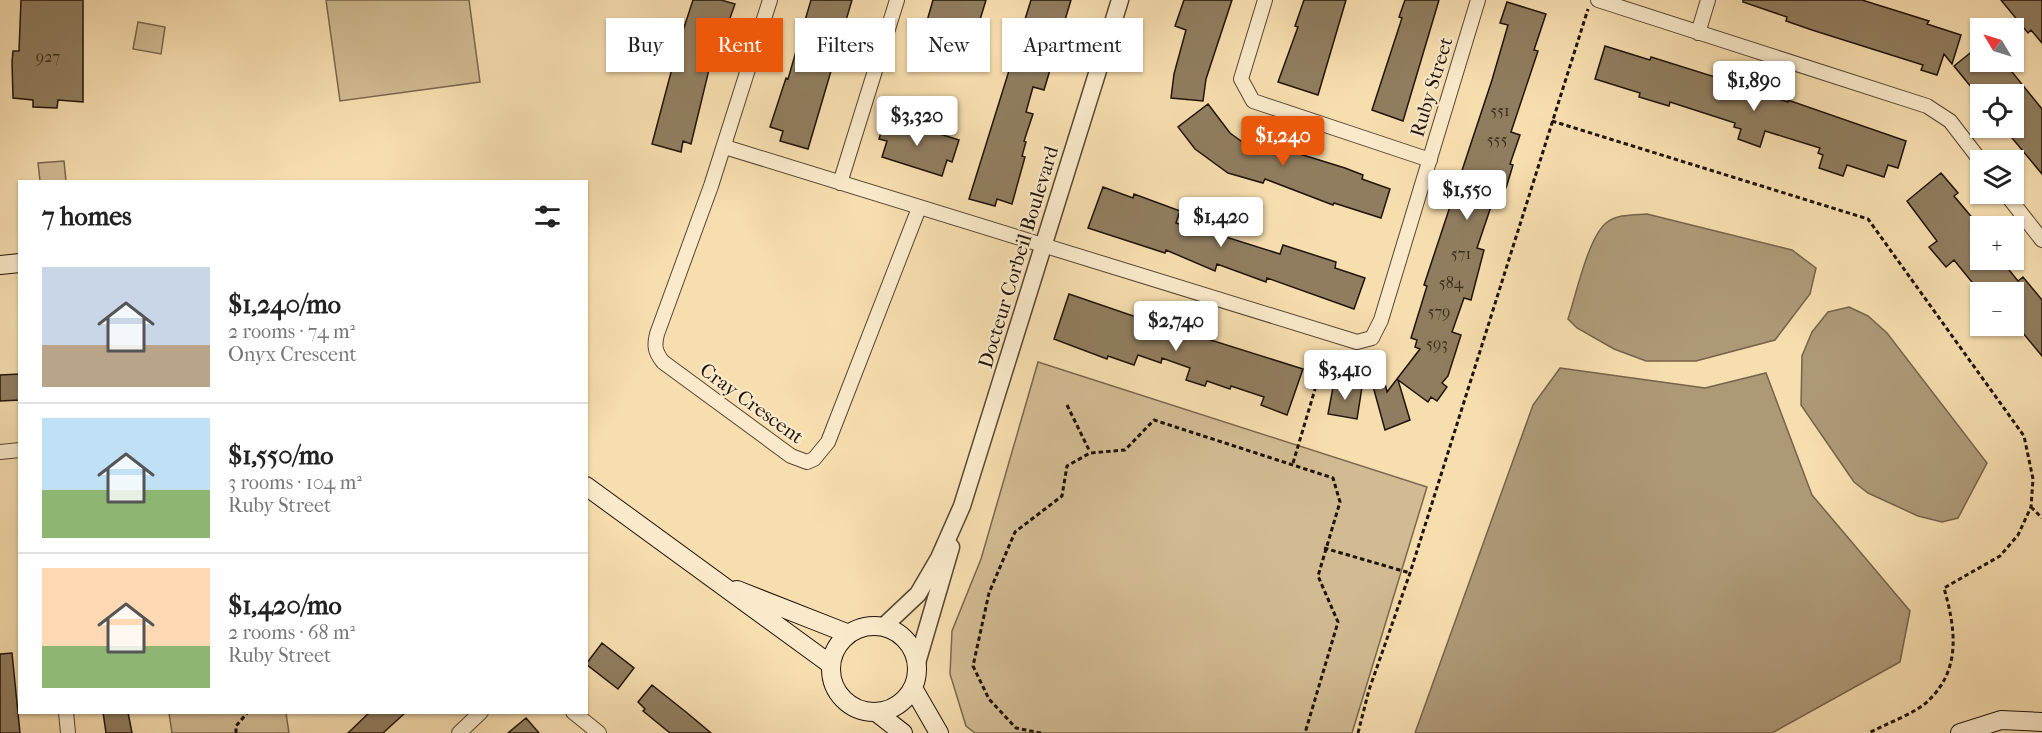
<!DOCTYPE html>
<html lang="en">
<head>
<meta charset="utf-8">
<style>
	:root { --surface:#fff; --page:#f6f6f6; --text:#222; --muted:#767676; --line:#e0e0e0; --accent:#ea580c }
	body { margin:0; font-family:"IM FELL French Canon",serif; background:var(--page); color:var(--text); height:100vh; display:flex; flex-direction:column; font-size:22px; white-space:nowrap }
	* { box-sizing:border-box; margin:0 }
	p { font-size:20px; color:var(--muted) }
	.icon { flex:none; width:33px; height:33px; fill:none; stroke:currentColor; stroke-width:2; stroke-linecap:round; stroke-linejoin:round }
	.map { position:relative; flex:1; overflow:hidden }
	.sheet { position:absolute; left:18px; top:180px; width:570px; height:534px; display:flex; flex-direction:column; background:var(--surface); border-radius:0px; box-shadow:0 2px 4px #0004 }
	.sheet>* { flex:none }
	.hud { position:absolute; left:606px; top:18px; width:570px; height:54px; display:flex; gap:12px }
	.needle { width:39px; rotate:308deg }
	.fabs { position:absolute; left:1970px; top:18px; display:grid; gap:12px }
	.fabs a { display:grid; place-items:center; width:54px; height:54px; border-radius:0px; background:var(--surface); box-shadow:0 2px 4px #0004; font-size:30px }
	.price { position:absolute; translate:-50% -51px; padding:0 14px; border-radius:6px; background:#fff; color:#222; font-size:20px; line-height:39px; filter:drop-shadow(0 2px 3px #0008) }
	.price::after { content:''; position:absolute; left:50%; top:36px; width:18px; height:14px; margin-left:-9px; background:inherit; clip-path:polygon(0 0,100% 0,50% 100%) }
	.price.on { background:var(--accent); color:#fff }
	ul { padding:0; list-style:none }
	li { display:flex; align-items:center; gap:18px; height:150px; padding:0 24px }
	li+li { border-top:2px solid var(--line) }
	li span { display:grid; place-items:center; flex:none; width:168px; height:120px; border-radius:0px; color:#555 }
	li>.icon { margin-inline-start:auto }
	span .icon { width:72px; height:72px; fill:#fffc; stroke-width:1 }
	li b { font-size:26px }
	h2 { display:flex; justify-content:space-between; align-items:center; height:72px; padding:0 24px; font-size:26px }
	.tag { padding:0 21px; border-radius:0px; background:var(--surface); box-shadow:0 2px 4px #0004; font-size:21px; line-height:54px }
	.tag.on { background:var(--accent); color:#fff }
	.map>svg:first-child { display:block }
	.green { fill:#d2bb93; stroke:#79674e; stroke-width:1.5 }
	.water { fill:#ae9977; stroke:#75634b; stroke-width:1.5 }
	.building { fill:#907d5f; stroke:#201309; stroke-width:1.5 }
	.lines { fill:none; stroke-linecap:round; stroke-linejoin:round }
	.minor-casing { stroke:#564632; stroke-width:16 }
	.tertiary-casing { stroke:#564632; stroke-width:19 }
	.secondary-casing { stroke:#201309; stroke-width:20 }
	.path { stroke:#201309; stroke-width:3; stroke-dasharray:4.5 3; stroke-linecap:butt }
	.minor { stroke:#faeacb; stroke-width:14 }
	.tertiary { stroke:#faeacb; stroke-width:16 }
	.secondary { stroke:#faeacb; stroke-width:18 }
	.labels { text-anchor:middle; stroke-width:4.5; stroke-linejoin:round; paint-order:stroke }
	.number-label { font-size:16px; fill:#3c2e1e }
	.street-label { font-size:20px; fill:#201309; stroke:#faeacb }
</style>
</head>
<body>
<div class="map">
<svg width="2042" height="733" viewBox="0 0 2042 733">
	<rect width="100%" height="100%" fill="#f7deaf"/>
	<filter id="stains"><feTurbulence type="fractalNoise" baseFrequency=".00333" numOctaves="4"/><feColorMatrix values="0 0 0 0 .2 0 0 0 0 .09 0 0 0 0 .02 0 0 0 .5 -.17"/></filter>
	<radialGradient id="worn" r=".72"><stop offset=".6" stop-color="#630" stop-opacity="0"/><stop offset="1" stop-color="#630" stop-opacity=".3"/></radialGradient>
	<!-- green -->
	<path class="green" d="M326 0H469L480 82 340 101Z
		M138 22 165 27 161 54 133 49Z
		M64 161 66 181H40L38 163Z
		M1038 362 1427 487 1352 733H975L966 726 950 674 952 631 981 559Z
		M169 713H286L289 733H172Z"/>
	<!-- water -->
	<path class="water" d="M1647 214 1792 250 1816 268 1810 294 1775 340 1696 361H1646L1614 349 1577 328 1568 319C1576 295 1588 238 1606 223 1617 214 1633 215 1647 214Z
		M1849 307 1868 316 1887 333 1987 463 1958 518 1942 522 1918 516 1868 493 1854 482 1801 405 1802 356 1812 332 1828 312Z
		M1560 368 1705 388 1766 373 1812 495 1910 611 1900 662 1772 733H1415L1533 405Z"/>
	<!-- building -->
	<path class="building" d="M21 0H83V102L58 100 57 108 33 107V100L13 98 12 62 13 51H19Z
		M693 0H721L735 4 717 55 713 53 691 144 683 141 681 152 652 144 678 46Z
		M811 0H852L808 149 780 141 783 131 770 127 786 78 788 79Z
		M933 0H986L975 36 927 21Z
		M1031 0H1071L1044 90 1033 87 1026 112 1033 114 1024 141 1026 142 1022 156 1025 157 1012 204 997 199 995 206 969 199Z
		M1184 0H1232L1206 79 1203 101 1171 98 1174 74 1186 30 1175 26Z
		M1304 0H1346L1318 95 1278 82 1298 27 1295 26Z
		M1405 0H1439L1403 121 1372 110 1402 18 1399 17Z
		M1743 0H1862L1929 21 1927 24 1961 35 1952 64 1944 54 1937 75 1921 70 1923 65 1812 30 1786 21 1787 17 1743 2Z
		M2001 0H2042V43L2031 30 2028 33Z
		M1507 2 1546 14 1534 50 1538 51 1511 132 1520 135 1510 164 1513 165 1506 188 1498 186 1477 248 1484 250 1471 300 1464 298 1452 332 1461 335 1448 376 1442 383 1447 387 1437 401 1431 397 1428 402 1398 380 1410 420 1385 430 1371 379 1383 375 1387 392 1420 349 1415 347 1417 340 1411 338 1427 286 1424 285 1492 80 1508 25 1500 23Z
		M1980 45V62H2004L2042 109V174L2007 132 2013 128V94H1980V98L1954 66Z
		M1605 46 1650 60 1651 57 1731 82V84L1788 102V100L1906 141 1898 168 1888 165 1884 177 1847 165 1843 176 1819 168 1823 155 1818 153 1820 148 1765 131 1760 147 1738 139 1741 129 1734 127 1735 123 1670 102 1669 106 1639 97 1640 93 1595 79Z
		M1208 104 1230 133 1252 149 1254 142 1303 155 1345 168 1363 175 1362 179 1390 189 1381 218 1334 203 1333 205 1265 179 1263 183 1228 173 1195 149 1178 127Z
		M886 117 959 140 952 162 947 160 942 176 882 157 887 141 879 139Z
		M1941 173 1958 193 1954 196 1980 227V260H2001L2018 281 2023 277 2042 300V356L2013 321V292H1980L1954 260 1946 267 1929 247 1937 241 1907 201Z
		M1103 187 1133 198 1134 194 1180 211 1176 223 1207 233V231L1280 254 1283 245 1336 262 1335 268 1365 278 1354 309 1267 278 1266 282 1217 264 1215 271 1166 250 1165 253 1088 228Z
		M1069 294 1177 331 1201 337 1303 369 1287 415 1261 405 1264 397 1231 386 1230 389 1207 381 1205 386 1186 380 1190 368 1162 358 1161 363 1138 355 1134 365 1108 356 1107 359 1054 339Z
		M20 374V400L0 401V375Z
		M1334 382 1362 387 1357 419 1328 414Z
		M602 643 634 668 618 689 586 664Z
		M12 653 20 733H0V654Z
		M652 685 686 712 711 733H670L643 711 645 709 638 702Z
		M103 712H128L132 733H106Z
		M370 712H406L383 733H348Z
		M526 718 539 733H508Z"/>
	<g class="lines">
		<defs>
			<path id="minor" d="M770 0 711 186 657 334C654 346 655 352 663 362L791 456 807 462 814 459 828 442 919 208
				M1265 0 1241 79 1253 101 1430 160
				M1598 0 1927 106 1950 121 1980 160
				M1698 33 1708 0
				M725 147 1357 342 1372 338 1381 320 1478 0
				M840 183 897 0
				M2006 194 2042 240
				M0 452 20 450
				M66 712 68 733
				M573 712 599 733
				M459 733 481 712"/>
			<path id="tertiary" d="M883 627 918 594 939 558 962 506 1120 0
				M917 663 951 547"/>
			<path id="secondary" d="M0 265 20 263
				M586 486 830 664
				M737 590 849 634
				M831 669a43 43 0 1 1 86 0a43 43 0 1 1-86 0Z
				M913 688 939 733
				M876 712 903 733
				M1960 733 2001 720 2042 722"/>
		</defs>
		<!-- minor casing -->
		<use href="#minor" class="minor-casing"/>
		<!-- tertiary casing -->
		<use href="#tertiary" class="tertiary-casing"/>
		<!-- secondary casing -->
		<use href="#secondary" class="secondary-casing"/>
		<!-- path -->
		<path class="path" d="M1552 121 1868 219 2024 436 2033 479 2031 507 2018 535 2000 556 1944 588C1955 627 1962 668 1929 700 1917 713 1885 724 1869 733
			M1067 405 1090 452
			M1293 463 1327 349
			M2031 507 2042 518
			M1324 548 1410 573
			M236 733V726L248 712
			M1041 733 1016 728 989 699 973 666 989 593 1015 532 1062 496 1067 466 1090 453 1125 450 1154 420 1333 478 1340 502 1318 576 1338 622 1305 733
			M1358 733 1369 690 1410 573 1588 9"/>
		<!-- minor -->
		<use href="#minor" class="minor"/>
		<!-- tertiary -->
		<use href="#tertiary" class="tertiary"/>
		<!-- secondary -->
		<use href="#secondary" class="secondary"/>
	</g>
	<g class="labels">
		<!-- number labels -->
		<g class="number-label">
			<text x="48" y="62">927</text>
			<text x="1500" y="116">551</text>
			<text x="1497" y="145">555</text>
			<text x="1461" y="259">571</text>
			<text x="1451" y="288">584</text>
			<text x="1439" y="317">579</text>
			<text x="1437" y="349">593</text>
		</g>
		<!-- street labels -->
		<g class="street-label">
			<text transform="translate(1431 87) rotate(-73)" y="7">Ruby Street</text>
			<text transform="translate(1018 257) rotate(-73)" y="7">Docteur Corbeil Boulevard</text>
			<text transform="translate(752 403) rotate(36)" y="7">Cray Crescent</text>
		</g>
	</g>
	<rect width="100%" height="100%" filter="url(#stains)"/>
	<rect width="100%" height="100%" fill="url(#worn)"/>
</svg>
<div class="fabs">
<a><svg class="needle" viewBox="-14 -14 28 28"><path d="M0-13l5 13h-10z" fill="#e53935"/><path d="M0 13l5-13h-10z" fill="#767676"/></svg></a>
<a><svg class="icon" aria-label="locate" viewBox="0 0 24 24"><circle cx="12" cy="12" r="6"/><path d="M12 2v4M12 18v4M2 12h4M18 12h4"/></svg></a>
<a><svg class="icon" aria-label="layers" viewBox="0 0 24 24"><path d="M12 4l9 5-9 5-9-5zM3 14l9 5 9-5"/></svg></a>
<a>+</a>
<a>−</a>
</div>
<b class="price" style="left:1754px;top:112px">$1,890</b>
<b class="price" style="left:917px;top:147px">$3,320</b>
<b class="price on" style="left:1283px;top:167px">$1,240</b>
<b class="price" style="left:1467px;top:221px">$1,550</b>
<b class="price" style="left:1221px;top:248px">$1,420</b>
<b class="price" style="left:1176px;top:352px">$2,740</b>
<b class="price" style="left:1345px;top:401px">$3,410</b>
<div class="hud">
<a class="tag">Buy</a>
<a class="tag on">Rent</a>
<a class="tag">Filters</a>
<a class="tag">New</a>
<a class="tag">Apartment</a>
</div>
<section class="sheet">
<h2>7 homes<svg class="icon" aria-label="filters" viewBox="0 0 24 24"><path d="M4 7h16M4 17h16"/><circle cx="9" cy="7" r="2"/><circle cx="15" cy="17" r="2"/></svg></h2>
<ul>
<li><span style="background:linear-gradient(#c9d6e8 65%,#b9a48a 0)"><svg class="icon" aria-label="home" viewBox="0 0 24 24"><path d="M3 11l9-7 9 7M6 9v11h12V9"/></svg></span><div><b>$1,240/mo</b><p>2 rooms · 74 m²</p><p>Onyx Crescent</p></div></li>
<li><span style="background:linear-gradient(#bfe0f5 60%,#8fb573 0)"><svg class="icon" aria-label="home" viewBox="0 0 24 24"><path d="M3 11l9-7 9 7M6 9v11h12V9"/></svg></span><div><b>$1,550/mo</b><p>3 rooms · 104 m²</p><p>Ruby Street</p></div></li>
<li><span style="background:linear-gradient(#ffd9b3 65%,#8fb573 0)"><svg class="icon" aria-label="home" viewBox="0 0 24 24"><path d="M3 11l9-7 9 7M6 9v11h12V9"/></svg></span><div><b>$1,420/mo</b><p>2 rooms · 68 m²</p><p>Ruby Street</p></div></li>
</ul>
</section>
</div>
</body>
</html>
